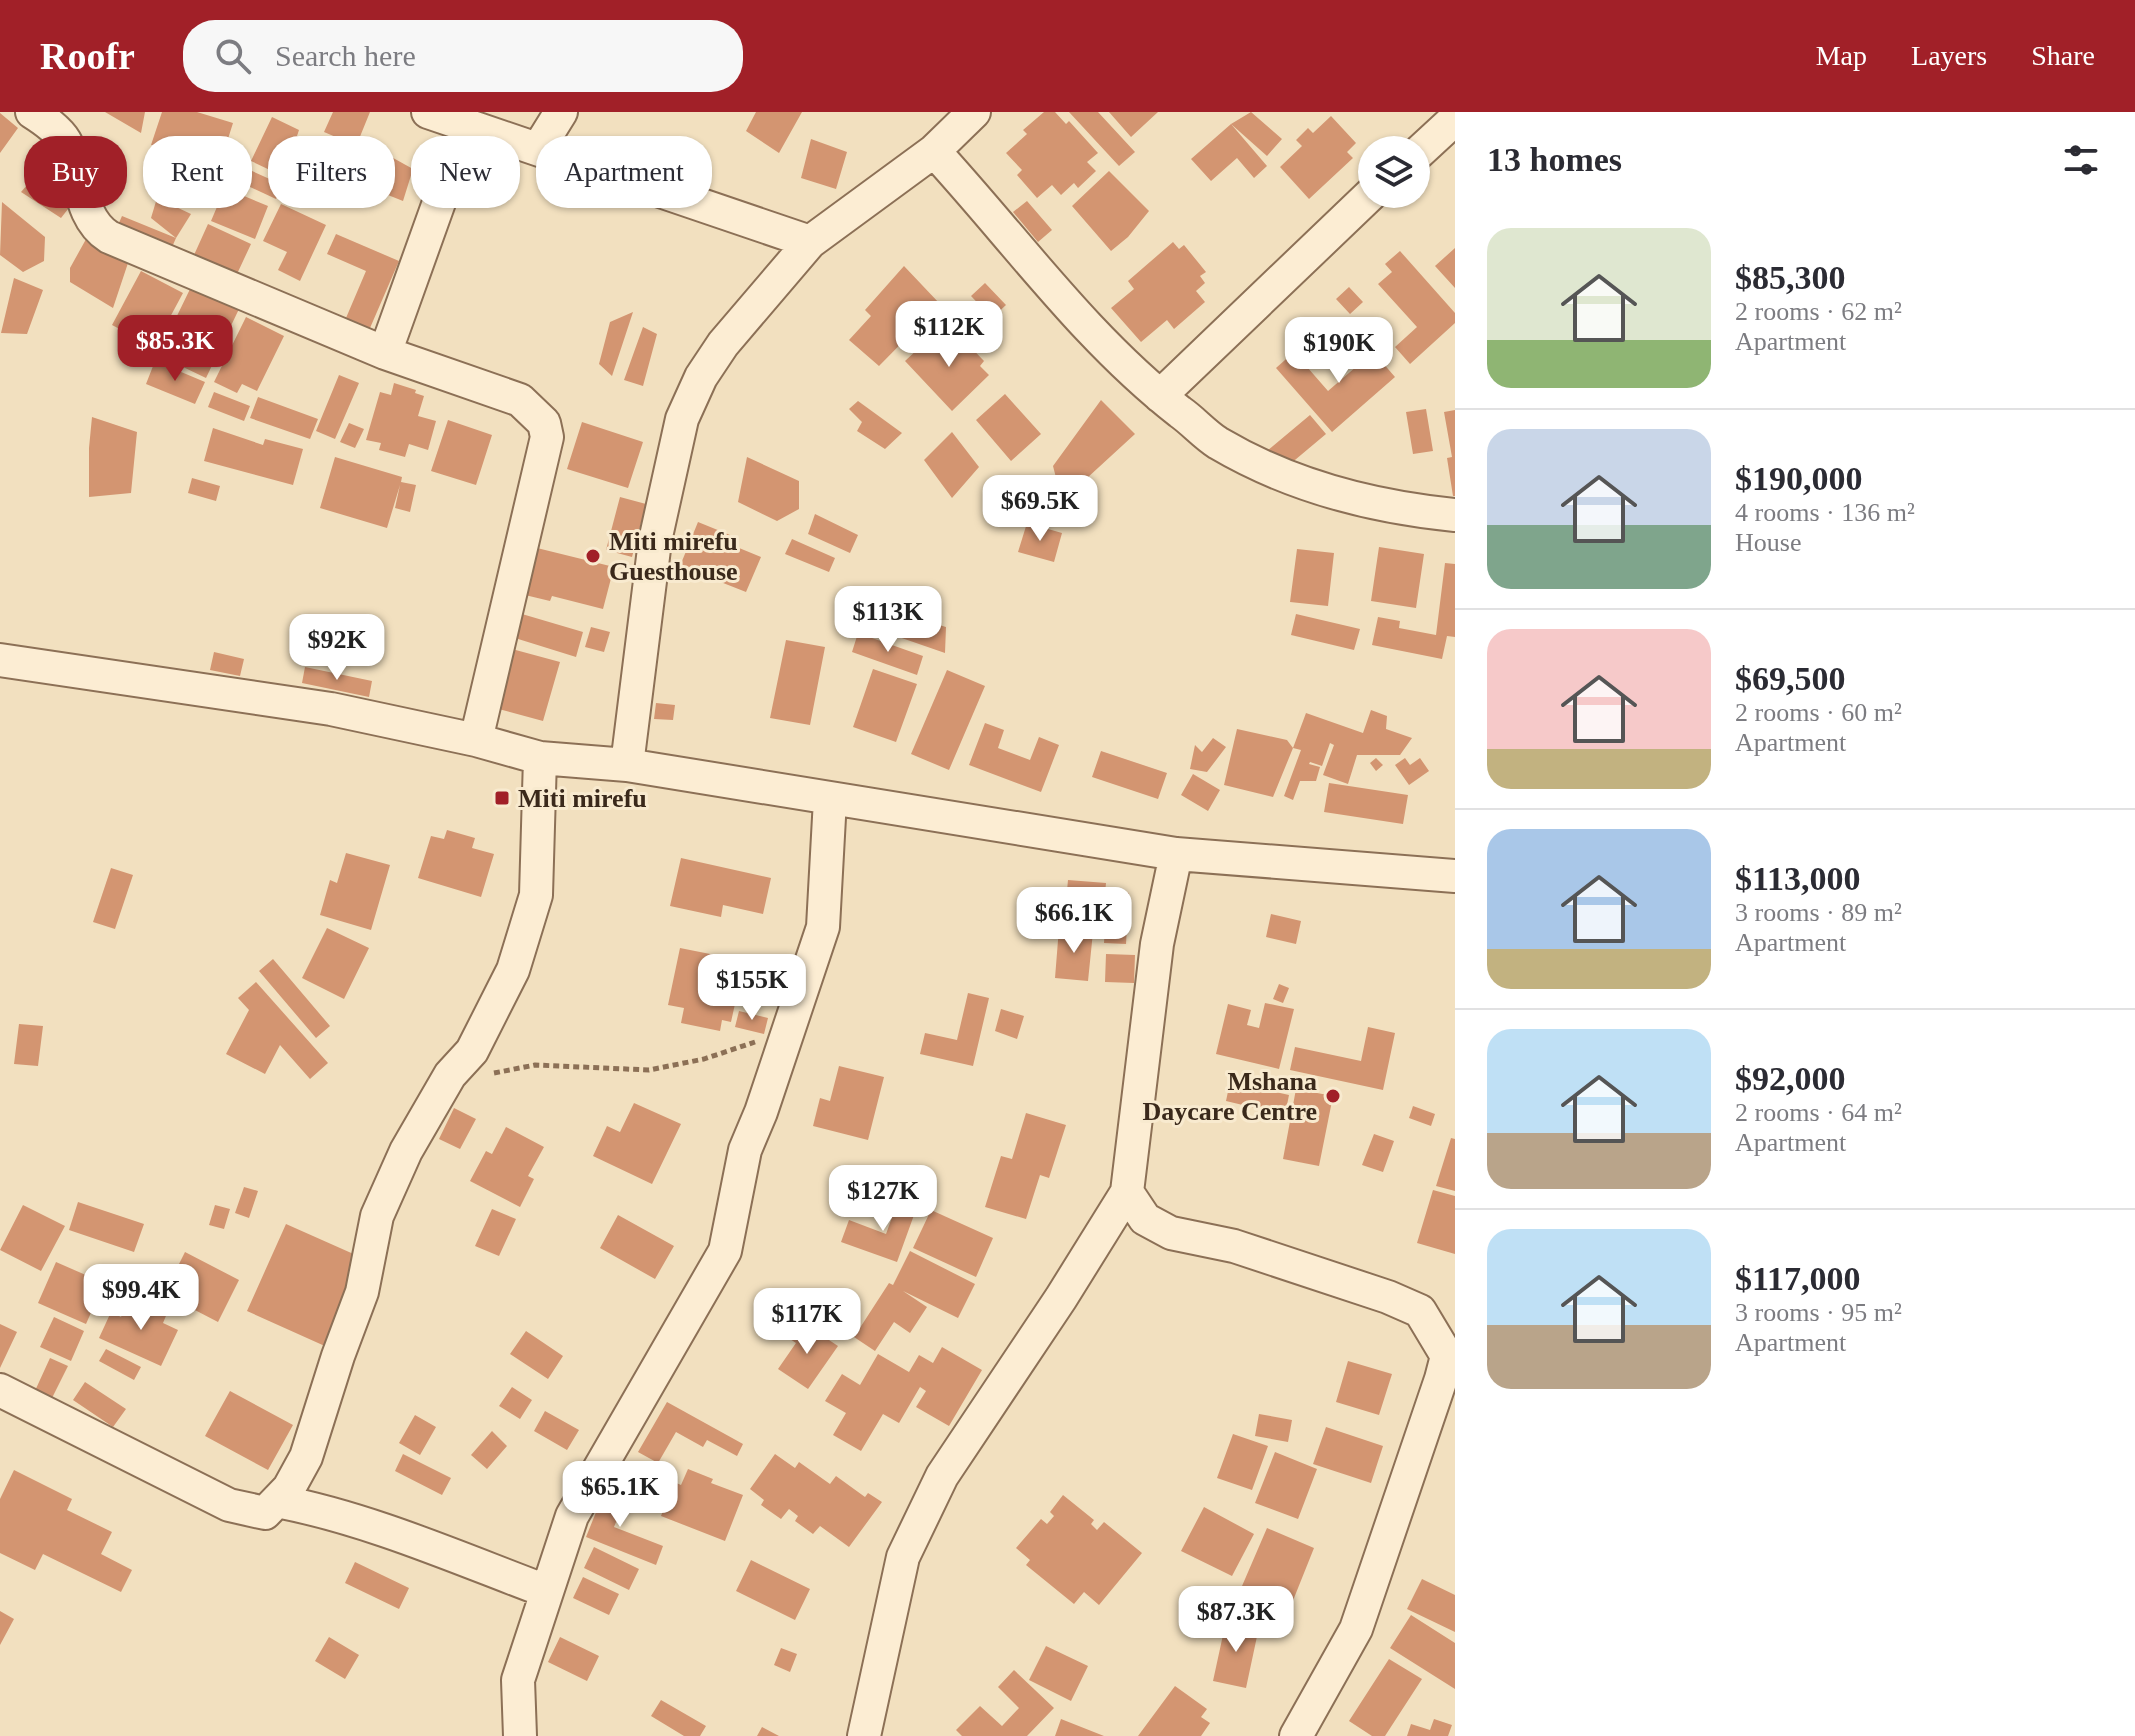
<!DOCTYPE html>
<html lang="en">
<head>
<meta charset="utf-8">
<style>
	:root { --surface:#fff; --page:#f7f7f7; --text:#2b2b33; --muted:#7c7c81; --line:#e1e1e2; --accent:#a12028 }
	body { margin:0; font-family:Georgia,serif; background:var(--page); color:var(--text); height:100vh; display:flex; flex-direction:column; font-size:30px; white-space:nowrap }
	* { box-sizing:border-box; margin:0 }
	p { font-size:26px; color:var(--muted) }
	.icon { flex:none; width:44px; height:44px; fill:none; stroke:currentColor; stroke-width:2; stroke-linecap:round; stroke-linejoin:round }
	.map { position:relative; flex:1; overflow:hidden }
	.drawer { display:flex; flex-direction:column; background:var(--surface); width:680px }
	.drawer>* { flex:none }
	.top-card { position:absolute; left:24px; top:24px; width:760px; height:72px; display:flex; gap:16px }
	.controls { position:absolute; left:1358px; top:24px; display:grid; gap:16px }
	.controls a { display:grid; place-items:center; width:72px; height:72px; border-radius:50%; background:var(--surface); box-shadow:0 2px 6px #0004; font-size:40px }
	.price { position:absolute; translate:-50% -68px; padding:0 18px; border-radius:16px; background:#fff; color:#222; font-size:26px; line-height:52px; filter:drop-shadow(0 2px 4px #0008) }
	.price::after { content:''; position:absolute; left:50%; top:48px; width:24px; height:18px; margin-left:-12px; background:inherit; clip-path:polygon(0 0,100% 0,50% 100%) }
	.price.current { background:var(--accent); color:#fff }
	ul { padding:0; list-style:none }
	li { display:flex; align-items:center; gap:24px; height:200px; padding:0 32px }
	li+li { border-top:2px solid var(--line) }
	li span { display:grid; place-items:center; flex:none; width:224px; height:160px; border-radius:24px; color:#555 }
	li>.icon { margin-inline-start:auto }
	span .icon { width:96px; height:96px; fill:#fffc; stroke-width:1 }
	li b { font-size:34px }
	h2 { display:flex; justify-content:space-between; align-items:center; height:96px; padding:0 32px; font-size:34px }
	.tag { padding:0 28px; border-radius:32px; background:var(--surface); box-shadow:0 2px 6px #0004; font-size:28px; line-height:72px }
	.tag.current { background:var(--accent); color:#fff }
	header { display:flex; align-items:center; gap:48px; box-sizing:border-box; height:112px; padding:0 40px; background:var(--accent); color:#fff }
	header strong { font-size:38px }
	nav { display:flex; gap:44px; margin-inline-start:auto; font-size:28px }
	.search { width:560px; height:72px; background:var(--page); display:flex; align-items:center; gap:20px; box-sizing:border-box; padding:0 28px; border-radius:32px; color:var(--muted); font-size:30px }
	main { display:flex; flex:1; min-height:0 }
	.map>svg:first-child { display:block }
	.building { fill:#d39571 }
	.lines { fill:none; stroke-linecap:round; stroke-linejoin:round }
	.minor-casing { stroke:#8c7056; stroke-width:36 }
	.path { stroke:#8c7056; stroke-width:5; stroke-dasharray:6 4; stroke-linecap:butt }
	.minor { stroke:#fcedd3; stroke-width:32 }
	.poi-dot { fill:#a12028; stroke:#f8eacf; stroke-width:3 }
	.labels { text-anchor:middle; stroke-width:6; stroke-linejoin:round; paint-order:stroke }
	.poi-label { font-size:26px; font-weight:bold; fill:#3a291b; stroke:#f8eacf; text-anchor:start }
</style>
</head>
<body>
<header>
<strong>Roofr</strong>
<div class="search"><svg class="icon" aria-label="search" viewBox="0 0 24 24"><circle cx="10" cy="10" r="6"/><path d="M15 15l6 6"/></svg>Search here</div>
<nav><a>Map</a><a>Layers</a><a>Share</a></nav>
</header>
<main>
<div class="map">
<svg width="1455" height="1624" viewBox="0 0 1455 1624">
	<rect width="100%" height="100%" fill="#f2e0bf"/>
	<!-- building -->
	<path class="building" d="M105 0H145L141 21Z
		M162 0H197L233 11 227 30 234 32 226 58 151 33Z
		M333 0H370L359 27 413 57 403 89 348 67 357 34 324 20Z
		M756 0H802L779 41 746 19Z
		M1044 0H1055L1066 12 1069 9 1098 41 1087 50 1096 59 1078 76 1074 71 1061 83 1052 73 1037 86 1017 63 1022 58 1006 41 1027 22 1023 18Z
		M1069 0H1098L1135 40 1119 54Z
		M1109 0H1158L1131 25Z
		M1251 0 1282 27 1267 44 1231 12Z
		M0 1 18 16 0 41Z
		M1331 4 1356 31 1347 40 1353 46 1309 87 1280 55 1302 34 1296 28 1308 16 1313 21Z
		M272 5 299 18 297 24 345 47 327 85 251 49Z
		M1231 12 1267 54 1254 66 1237 46 1211 69 1191 47Z
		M811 27 847 40 836 77 801 66Z
		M90 31 100 37 88 51 104 65 95 76 85 39Z
		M56 40 72 92 61 106 21 80Z
		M241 54 283 73 276 87 235 68Z
		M1109 59 1149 99 1128 125 1111 139 1072 94Z
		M225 76 268 94 255 127 211 109Z
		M157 86 191 102 176 126 151 106Z
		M1027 89 1052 118 1038 130 1013 100Z
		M2 90 45 125 44 149 23 160 0 143Z
		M281 92 326 113 300 169 278 158 287 140 263 129Z
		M122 104 176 126 169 142 115 120Z
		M208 112 251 132 237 162 194 143Z
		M90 120 129 148 113 196 70 170V156Z
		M336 122 399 149 370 216 346 206 366 159 327 142Z
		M1173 130 1179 137 1184 133 1206 160 1200 164 1205 171 1196 179 1205 190 1174 217 1167 208 1141 230 1111 196 1134 177 1128 169Z
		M1455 136V176L1435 154Z
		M1400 139 1455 201V211L1410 252 1395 235 1417 215 1378 172 1392 160 1385 152Z
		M904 154 940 192 879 254 849 228 871 204 865 198Z
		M141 159 183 181 154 235 112 213Z
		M14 166 43 178 27 222 1 221Z
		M985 171 1006 193 992 206 971 184Z
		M191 175 239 197 206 266 158 243Z
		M1349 175 1363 190 1350 202 1336 187Z
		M633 200 612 264 599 252 610 210Z
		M246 205 284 224 257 279 242 272 237 281 214 270Z
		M643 215 657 222 643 274 624 268Z
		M948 222 956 230 961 225 984 249 980 254 989 263 952 299 905 249 933 223 940 230Z
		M1362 227 1395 265 1332 320 1276 256 1294 240 1328 279 1357 254 1346 241Z
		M155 249 205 270 195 292 146 272Z
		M339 263 359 271 335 327 316 319Z
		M394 271 416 278 415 281 424 284 418 304 436 309 428 338 409 332 405 345 379 338 381 331 366 328 380 280 391 283Z
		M214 280 250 294 244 309 208 295Z
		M1005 282 1041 322 1011 349 976 308Z
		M258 285 318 307 310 327 250 306Z
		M1101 288 1135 322 1062 389 1053 354Z
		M858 289 902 321 885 337 857 319 862 310 849 297Z
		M1426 297 1433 339 1413 342 1406 300Z
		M1455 298V384H1453L1447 346 1452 345 1444 300Z
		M1310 303 1326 322 1283 358 1267 339Z
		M92 305 137 320 131 381 89 385V336Z
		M448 308 492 323 476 373 431 359Z
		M582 310 643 330 628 376 567 357Z
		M349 311 364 317 355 336 340 330Z
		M213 316 263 333 265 327 303 337 293 373 204 349Z
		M952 320 979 355 952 386 924 348Z
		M335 345 402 365 401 370 416 373 410 400 395 396 400 373 387 416 320 396Z
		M747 345 799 369V397L777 409 738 390Z
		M192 366 220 374 216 389 188 381Z
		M620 385 646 392 632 445 606 438Z
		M815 402 858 423 850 441 808 422Z
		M698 410 730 423 727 431 761 445 746 480 680 454Z
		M1027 411 1062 421 1054 450 1018 440Z
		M792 427 835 446 829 460 785 442Z
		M1379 435 1424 442 1416 496 1371 489Z
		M537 436 614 455 603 497 552 484 550 489 525 483Z
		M1297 437 1334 441 1328 494 1290 490Z
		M1445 451 1455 452V525L1447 524 1442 547 1372 533 1378 505 1400 509 1399 516 1436 523Z
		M871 493 946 515 945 541 867 514Z
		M522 502 583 520 576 545 515 526Z
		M1296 502 1360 517 1354 538 1291 523Z
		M591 515 610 520 604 540 585 535Z
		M858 521 923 544 917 563 852 540Z
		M786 528 825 535 810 613 770 606Z
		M512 537 560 550 543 609 495 596Z
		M214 540 244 547 240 564 210 558Z
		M305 555 372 569 369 585 302 571Z
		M873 557 917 572 896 630 853 615Z
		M947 558 985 574 949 658 911 642Z
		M656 591 675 593 673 608 654 607Z
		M1371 598 1387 604 1386 617 1412 626 1400 643H1357L1348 672 1323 663 1334 633 1330 631 1322 654 1310 650 1309 652 1320 655 1316 669H1300L1293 688 1284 684 1301 638 1293 636 1306 601 1363 621Z
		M985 611 1004 618 998 636 1030 648 1039 625 1059 633 1041 680 969 653Z
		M1237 617 1287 628 1293 636 1273 685 1224 673Z
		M1213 626 1226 635 1207 660 1190 657 1195 633 1202 640Z
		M1101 639 1167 661 1158 687 1092 665Z
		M1376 646 1383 653 1376 659 1370 651Z
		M1405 646 1410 653 1420 646 1429 659 1409 673 1395 653Z
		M1193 662 1220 678 1208 699 1181 683Z
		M1329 671 1408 683 1403 712 1324 700Z
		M447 718 475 726 472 736 494 742 481 785 418 766 431 724 444 727Z
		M346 741 390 753 371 818 320 803 330 768 337 771Z
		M681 746 771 766 763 802 723 793 721 805 670 794Z
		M111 756 133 763 115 817 93 810Z
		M1068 768 1106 771 1102 814 1064 811Z
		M1107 779 1129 781 1126 832 1104 831Z
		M1271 802 1301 809 1296 832 1266 825Z
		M327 816 369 836 344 887 302 866Z
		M1059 816 1093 820 1088 869 1055 866Z
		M680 836 765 853 759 882 746 879 743 894 735 892 731 910 722 908 720 919 681 911 684 896 668 893Z
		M1106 842 1135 843 1134 871 1105 870Z
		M273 847 330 914 316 926 259 859Z
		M256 870 328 951 310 967 280 933 265 962 226 942 249 898 238 886Z
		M1279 872 1289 876 1283 891 1273 887Z
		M968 881 989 886 973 954 920 942 925 921 957 928Z
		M1265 891 1294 897 1279 957 1216 942 1228 892 1251 898 1247 913 1259 916Z
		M1001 897 1024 904 1017 927 995 919Z
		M739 899 768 906 764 922 735 915Z
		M19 912 43 914 38 954 14 952Z
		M1368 915 1395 921 1383 978 1290 958 1295 935 1361 949Z
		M839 954 884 965 868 1028 813 1014 820 986 830 989Z
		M1230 970 1289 983 1285 1003 1226 989Z
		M1296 977 1333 984 1319 1054 1283 1047Z
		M634 991 681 1012 652 1072 593 1044 607 1014 620 1020Z
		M1413 994 1435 1002 1431 1014 1409 1006Z
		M454 996 476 1007 460 1037 439 1027Z
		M1026 1001 1066 1013 1049 1066 1040 1063 1026 1107 985 1095 1001 1044 1012 1047Z
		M506 1015 544 1035 528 1064 534 1067 520 1095 470 1069 486 1039 492 1042Z
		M1374 1022 1394 1029 1383 1060 1362 1053Z
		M1451 1026 1455 1027V1079L1436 1074Z
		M244 1075 258 1079 249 1106 235 1101Z
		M1433 1078 1455 1084V1142L1417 1131Z
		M899 1086 918 1092 897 1150 841 1130 849 1108 886 1122Z
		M78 1090 144 1112 134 1140 69 1118Z
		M23 1093 65 1114 41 1159 0 1138Z
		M215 1093 230 1097 224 1117 209 1113Z
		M492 1097 516 1107 499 1144 475 1134Z
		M931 1098 993 1126 976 1165 913 1136Z
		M618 1103 674 1134 655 1167 600 1136Z
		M286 1112 367 1148 327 1235 247 1199Z
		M910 1139 975 1172 958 1206 903 1179 927 1195 910 1221 894 1210 875 1239 854 1225 889 1171 893 1173Z
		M185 1140 239 1168 218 1210 164 1182Z
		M56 1150 104 1171 86 1212 38 1191Z
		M142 1187 168 1199 163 1211 178 1218 161 1254 99 1226 111 1200 121 1205 127 1191 138 1196Z
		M54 1205 84 1219 71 1249 40 1235Z
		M802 1210 838 1234 808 1277 778 1257 796 1231 790 1227Z
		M0 1212 17 1220 0 1256Z
		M526 1219 563 1244 548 1267 510 1242Z
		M942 1235 982 1258 949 1314 916 1295 926 1279 920 1275 899 1311 883 1302 861 1339 833 1323 846 1301 825 1289 842 1262 860 1273 878 1242 909 1260 919 1243 933 1251Z
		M106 1237 141 1255 134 1268 99 1249Z
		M50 1246 68 1254 51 1288 34 1281Z
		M1348 1249 1392 1262 1379 1303 1336 1290Z
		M85 1270 126 1297 113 1315 73 1288Z
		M512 1275 532 1288 520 1307 499 1294Z
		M230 1279 293 1313 268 1358 205 1324Z
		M667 1290 743 1332 737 1344 707 1328 703 1335 676 1320 658 1351 638 1340Z
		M545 1299 579 1318 567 1338 534 1319Z
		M1259 1302 1292 1308 1288 1330 1255 1324Z
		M415 1303 436 1315 420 1343 399 1331Z
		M1326 1315 1383 1334 1371 1371 1313 1352Z
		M492 1319 507 1334 487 1357 471 1343Z
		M1233 1322 1268 1334 1252 1378 1217 1366Z
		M1275 1340 1317 1357 1298 1407 1255 1391Z
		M403 1342 451 1366 442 1383 395 1359Z
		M775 1342 795 1356 799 1350 830 1372 836 1364 865 1385 868 1381 882 1390 849 1435 820 1414 813 1422 795 1409 798 1404 789 1397 781 1407 761 1393 764 1388 750 1377Z
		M688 1357 713 1367 711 1371 743 1383 725 1429 661 1404 674 1370 681 1373Z
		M14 1358 72 1387 67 1398 112 1420 101 1442 132 1458 121 1480 43 1442 35 1458 0 1441V1387Z
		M607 1373 628 1381 614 1415 663 1434 656 1453 586 1425Z
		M1063 1383 1094 1408 1091 1412 1097 1418 1104 1410 1142 1441 1099 1493 1084 1480 1074 1492 1026 1453 1030 1448 1016 1436 1041 1407 1047 1412 1054 1404 1050 1400Z
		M1204 1395 1254 1422 1232 1464 1181 1439Z
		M1267 1416 1314 1436 1288 1501 1239 1481Z
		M594 1435 639 1457 629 1478 584 1456Z
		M751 1448 810 1477 795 1508 736 1479Z
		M355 1450 409 1476 399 1497 345 1471Z
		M583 1465 619 1482 609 1503 573 1486Z
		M1422 1467 1455 1483V1520L1407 1497Z
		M0 1499 14 1507 0 1533Z
		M1411 1503 1455 1531V1577L1390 1536Z
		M1226 1509 1259 1515 1246 1576 1213 1569Z
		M329 1525 359 1543 345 1567 315 1549Z
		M560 1525 599 1544 587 1569 548 1550Z
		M1046 1534 1088 1554 1071 1589 1029 1568Z
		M781 1536 797 1542 790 1560 774 1553Z
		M1389 1547 1422 1567 1385 1624H1372L1349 1609Z
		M1014 1558 1054 1596 1027 1624H962L956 1618 980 1594 1002 1614 1019 1596 998 1575Z
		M1175 1574 1207 1597 1201 1605 1210 1611 1201 1624H1138Z
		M661 1588 706 1614 700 1624H684L651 1604Z
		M1061 1607 1104 1624H1055Z
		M1434 1607 1452 1613 1448 1624H1407L1411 1612 1430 1618Z
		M762 1615 779 1624H757Z"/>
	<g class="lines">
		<defs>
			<path id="minor" d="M32 0C43 7 58 17 65 29 82 59 77 105 109 125L385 241 520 288 544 311 547 325 476 628
				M428 0 810 130
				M538 37 561 0
				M934 39C1015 127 1085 226 1180 300 1193 309 1204 322 1218 331 1289 373 1373 395 1455 403
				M1416 43 1455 7
				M385 241 466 15
				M1160 284 1372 81
				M0 548 331 597 476 628 540 646 627 653 1176 742 1455 764
				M627 653 655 429 682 307 701 265 723 232 810 130 934 39 974 0
				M1176 742 1157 832 1127 1080 1145 1107 1171 1121 1234 1134 1388 1185 1420 1199 1447 1244 1441 1267 1356 1517 1296 1624
				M0 1278 229 1393 265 1401 289 1376 306 1345 338 1244 362 1180 377 1104 406 1039 450 963 472 939 513 858 536 783 540 646
				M277 1389C370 1407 458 1446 546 1479
				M520 1624 518 1568 572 1404 725 1139 745 1038 761 1000 823 815 830 687
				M864 1624 903 1445 942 1364 1061 1186 1127 1080"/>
		</defs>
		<!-- minor casing -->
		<use href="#minor" class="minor-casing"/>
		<!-- path -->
		<path class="path" d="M494 961 535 953 649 958 704 947 755 930"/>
		<!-- minor -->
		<use href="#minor" class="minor"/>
	</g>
	<!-- markers -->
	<g class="poi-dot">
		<circle cx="593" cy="444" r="8"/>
		<rect x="494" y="678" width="16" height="16" rx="4"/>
		<circle cx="1333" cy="984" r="8"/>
	</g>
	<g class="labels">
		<!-- poi labels -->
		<g class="poi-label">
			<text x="609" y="438">Miti mirefu<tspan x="609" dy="30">Guesthouse</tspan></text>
			<text x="518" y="695">Miti mirefu</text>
			<text x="1317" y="978" text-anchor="end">Mshana<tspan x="1317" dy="30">Daycare Centre</tspan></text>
		</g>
	</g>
</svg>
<div class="controls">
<a><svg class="icon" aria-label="layers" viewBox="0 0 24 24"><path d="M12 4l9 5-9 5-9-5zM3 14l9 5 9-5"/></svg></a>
</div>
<b class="price" style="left:949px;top:257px">$112K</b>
<b class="price current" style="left:175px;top:271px">$85.3K</b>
<b class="price" style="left:1339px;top:273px">$190K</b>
<b class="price" style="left:1040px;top:431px">$69.5K</b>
<b class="price" style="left:888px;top:542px">$113K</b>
<b class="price" style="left:337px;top:570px">$92K</b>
<b class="price" style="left:1074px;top:843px">$66.1K</b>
<b class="price" style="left:752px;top:910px">$155K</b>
<b class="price" style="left:883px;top:1121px">$127K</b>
<b class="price" style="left:141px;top:1220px">$99.4K</b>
<b class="price" style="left:807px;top:1244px">$117K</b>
<b class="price" style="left:620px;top:1417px">$65.1K</b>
<b class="price" style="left:1236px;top:1542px">$87.3K</b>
<div class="top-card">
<a class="tag current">Buy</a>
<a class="tag">Rent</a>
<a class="tag">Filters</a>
<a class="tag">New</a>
<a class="tag">Apartment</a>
</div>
</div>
<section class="drawer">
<h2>13 homes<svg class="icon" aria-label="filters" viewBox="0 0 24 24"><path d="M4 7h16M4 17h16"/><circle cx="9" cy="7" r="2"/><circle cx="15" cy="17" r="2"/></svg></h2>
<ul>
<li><span style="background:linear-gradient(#dfe7d0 70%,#8fb573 0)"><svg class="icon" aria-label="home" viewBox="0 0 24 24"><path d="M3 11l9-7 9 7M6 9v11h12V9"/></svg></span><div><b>$85,300</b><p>2 rooms · 62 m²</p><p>Apartment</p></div></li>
<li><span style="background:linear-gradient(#c9d6e8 60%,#7fa58c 0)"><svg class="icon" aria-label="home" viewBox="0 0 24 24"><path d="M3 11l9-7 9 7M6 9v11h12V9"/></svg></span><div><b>$190,000</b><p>4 rooms · 136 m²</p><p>House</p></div></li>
<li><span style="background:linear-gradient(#f6c9c9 75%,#c2b280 0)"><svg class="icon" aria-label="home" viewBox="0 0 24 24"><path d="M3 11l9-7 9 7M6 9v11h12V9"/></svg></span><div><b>$69,500</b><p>2 rooms · 60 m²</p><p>Apartment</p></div></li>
<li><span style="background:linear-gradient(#a9c7e8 75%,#c2b280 0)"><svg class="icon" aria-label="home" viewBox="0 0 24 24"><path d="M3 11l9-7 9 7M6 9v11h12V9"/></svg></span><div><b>$113,000</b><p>3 rooms · 89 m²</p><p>Apartment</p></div></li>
<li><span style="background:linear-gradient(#bfe0f5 65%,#b9a48a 0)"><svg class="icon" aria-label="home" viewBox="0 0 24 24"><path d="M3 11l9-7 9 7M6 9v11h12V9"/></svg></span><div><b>$92,000</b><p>2 rooms · 64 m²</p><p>Apartment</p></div></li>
<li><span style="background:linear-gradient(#bfe0f5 60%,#b9a48a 0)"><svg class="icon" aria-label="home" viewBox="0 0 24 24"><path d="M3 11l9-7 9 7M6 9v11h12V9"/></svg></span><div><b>$117,000</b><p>3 rooms · 95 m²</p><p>Apartment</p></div></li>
</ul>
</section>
</main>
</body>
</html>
